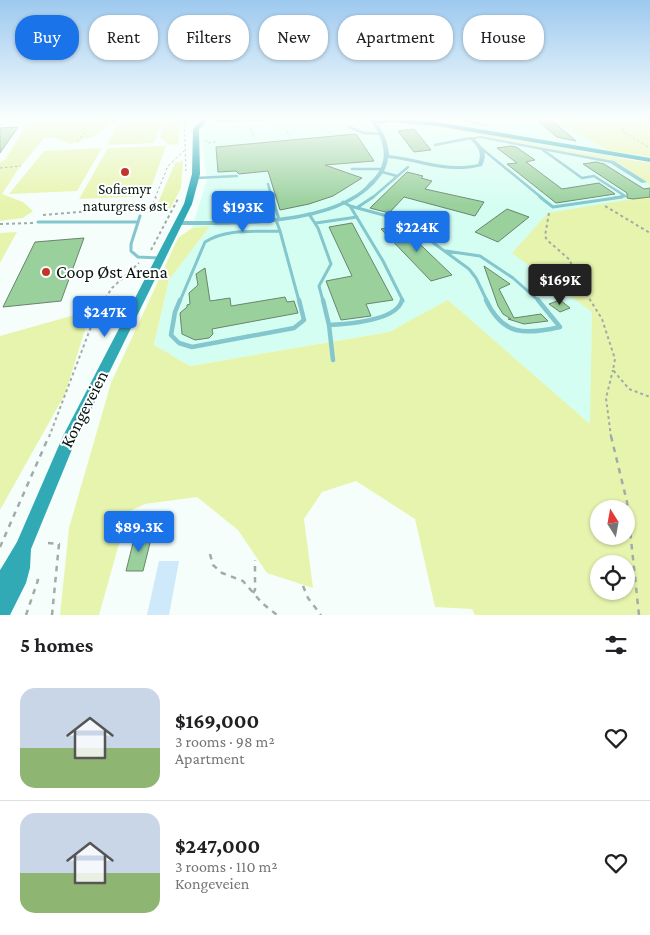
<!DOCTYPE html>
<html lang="en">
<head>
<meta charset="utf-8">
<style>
	:root { --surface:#fff; --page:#f6f6f6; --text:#202124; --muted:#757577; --line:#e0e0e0; --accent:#1a73e8 }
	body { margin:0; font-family:"Crimson Pro",serif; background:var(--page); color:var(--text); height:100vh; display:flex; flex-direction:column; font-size:19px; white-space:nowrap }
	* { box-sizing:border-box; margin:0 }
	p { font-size:16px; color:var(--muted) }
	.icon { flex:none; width:28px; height:28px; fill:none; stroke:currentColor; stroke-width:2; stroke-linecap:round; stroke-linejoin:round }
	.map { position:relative; height:615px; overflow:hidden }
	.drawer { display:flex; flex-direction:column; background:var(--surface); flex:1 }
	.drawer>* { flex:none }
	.guide { position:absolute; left:15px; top:15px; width:620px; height:45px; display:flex; gap:10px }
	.needle { width:32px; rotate:349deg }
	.fabs { position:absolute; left:590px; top:500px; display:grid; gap:10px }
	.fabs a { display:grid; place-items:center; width:45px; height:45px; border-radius:50%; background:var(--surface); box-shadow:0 1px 4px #0004; font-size:25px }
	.price { position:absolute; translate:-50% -42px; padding:0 11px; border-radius:5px; background:var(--accent); color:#fff; font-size:16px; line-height:32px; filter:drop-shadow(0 1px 2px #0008) }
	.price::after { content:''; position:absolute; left:50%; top:30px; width:15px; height:11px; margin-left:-8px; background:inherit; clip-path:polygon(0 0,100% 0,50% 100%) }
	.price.selected { background:#222; color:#fff }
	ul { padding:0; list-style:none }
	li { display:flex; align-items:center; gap:15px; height:125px; padding:0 20px }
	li+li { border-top:1px solid var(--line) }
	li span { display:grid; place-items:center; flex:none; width:140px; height:100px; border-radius:15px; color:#555 }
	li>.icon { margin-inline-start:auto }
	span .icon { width:60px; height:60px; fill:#fffc; stroke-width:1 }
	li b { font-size:21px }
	h2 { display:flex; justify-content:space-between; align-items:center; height:60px; padding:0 20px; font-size:21px }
	.tag { padding:0 18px; border-radius:20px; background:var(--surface); box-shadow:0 1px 4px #0004; font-size:18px; line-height:45px }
	.tag.selected { background:var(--accent); color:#fff }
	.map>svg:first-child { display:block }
	.built { fill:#d5fef2 }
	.green { fill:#e7f4ad; fill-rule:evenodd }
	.water { fill:#cde9fa }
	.building { fill:#99d09c; stroke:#6b846c }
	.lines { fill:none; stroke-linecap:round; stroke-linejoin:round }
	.path-far2 { stroke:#a1aca9; stroke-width:1; stroke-dasharray:2.5 2.5; stroke-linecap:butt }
	.path-far1 { stroke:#a1aca9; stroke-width:2; stroke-dasharray:3 3; stroke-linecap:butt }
	.path { stroke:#a1aca9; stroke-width:2.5; stroke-dasharray:5.5 5.5; stroke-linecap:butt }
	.lane-far2 { stroke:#83c6cd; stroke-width:2.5 }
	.lane-far1 { stroke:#83c6cd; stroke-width:3 }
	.lane { stroke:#83c6cd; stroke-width:4.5 }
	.street { fill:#83c6cd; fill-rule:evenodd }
	.secondary { fill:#31aab6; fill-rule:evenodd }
	.poi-dot { fill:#c2352b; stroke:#fff; stroke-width:2 }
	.labels { text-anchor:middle; stroke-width:4; stroke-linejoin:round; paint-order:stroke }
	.far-poi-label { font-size:15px; fill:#081814; stroke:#fff }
	.poi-label { font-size:18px; fill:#081814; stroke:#fff; text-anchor:start }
	.street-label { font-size:18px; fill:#081814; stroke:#fff }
</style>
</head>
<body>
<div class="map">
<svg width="650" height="615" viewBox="0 0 650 615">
	<rect width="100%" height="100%" fill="#f5fefb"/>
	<!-- built -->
	<path class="built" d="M199 119H468L472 120 551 119 610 151 650 184V196L592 312 591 425 448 301 389 332 190 366 154 346 169 280 209 227 192 228 207 180Z"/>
	<!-- green -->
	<path class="green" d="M20 119H117L95 136 70 144 52 137 44 138 19 168 2 194 23 202 33 211 23 218 0 221V162L5 160 27 124 17 122Z
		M121 119H164L154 143 107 145Z
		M166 119H181L178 144 169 145 160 137Z
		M551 119H650V157L610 151Z
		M422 124 447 126 555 148 650 163V185L619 163 611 160Z
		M166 146 148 196 79 199 108 148Z
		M102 148 77 191 9 194 44 151Z
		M183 161 181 188 170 209 155 210 175 163Z
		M650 196V615H475L472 609 435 607 415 519 356 481 322 492 304 519 313 588 267 573 238 530 197 497 145 504 128 512 99 615H60L69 528 111 383 178 238 192 228 210 226 169 280 154 345 190 366 389 332 448 300 590 424 592 312 512 253 548 213ZM599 509H626V536H599ZM599 564H626V591H599Z
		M17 232 0 263V233Z
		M94 301 65 394 0 510V336L71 316Z"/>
	<!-- water -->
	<path class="water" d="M159 561H179L169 615H147Z"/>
	<!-- building -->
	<path class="building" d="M536 119H550L576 141 557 137Z
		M18 127 0 153V128Z
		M414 129 431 150 414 152 398 131Z
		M356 134 374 161 325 165 362 178 333 196 309 204 280 210 268 171 239 174 236 171 218 172 216 147Z
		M511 146 516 147 535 160 526 162 562 189 599 183 615 194 556 203 507 164 517 163 497 148Z
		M596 162 604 164 644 189 650 188V197L633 199 627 198V193L583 164Z
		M407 172 423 176 421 178 432 181 425 189 484 202 475 216 404 197 389 213 370 208Z
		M507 209 529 217 498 242 475 232Z
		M352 223 393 300 366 304 371 316 341 320 326 281 352 276 329 227Z
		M400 225 452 275 431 281 381 229Z
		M84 238 61 301 3 307 35 242Z
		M484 266 510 284 499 289 514 318 541 314 548 321 524 324 508 319H511L503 314 498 306Z
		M205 268 210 301 230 298 231 306 285 297 287 302 294 301 298 313 212 329 213 334 209 338 195 340 182 334 180 313 187 307V305L190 304 189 293 198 285 196 274Z
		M560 300 570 308 560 312 549 304Z
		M135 535H152L143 571H126Z"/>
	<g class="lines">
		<!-- path-far2 -->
		<path class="path-far2" d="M184 119 186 171
			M618 119 625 133 650 148
			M323 123 329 132
			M0 125 11 119
			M285 126 289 136
			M251 129 254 139
			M205 140 207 143 216 142
			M77 142 85 132 84 125 90 119
			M0 168 21 166
			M155 198 168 166 184 151"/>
		<!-- path-far1 -->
		<path class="path-far1" d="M605 206 650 233
			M549 213 545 236 547 240 570 260 574 274 602 319 615 359 613 370 629 389 650 397
			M43 215 140 207 151 209 156 197
			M0 224 33 223
			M151 250 179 197
			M49 437 97 311 112 288 139 263
			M611 437 606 398 613 370"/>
		<!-- path -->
		<path class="path" d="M611 436 627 502 639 615
			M48 543 59 544 52 615
			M0 547 49 436
			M210 554 213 565 222 573 243 581 262 603 277 615
			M303 586 308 598 321 615
			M253 593 255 590V560
			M26 615 38 580 32 581"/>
		<!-- lane-far2 -->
		<path class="lane-far2" d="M349 127 364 133 382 134
			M435 145 471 138
			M481 148 542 198
			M543 150 582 178 594 176 625 196 613 198
			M352 169H383
			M382 172 397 176
			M196 178 237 176
			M268 184 272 198
			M372 198 408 167"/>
		<!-- lane-far1 -->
		<path class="lane-far1" d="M272 197 279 219
			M540 197 553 207 622 197
			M343 202 350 206 402 220 469 269 476 278 487 301
			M350 206 383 261 403 301
			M358 207 373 197
			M309 214 318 228 331 264 319 286 323 301
			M140 216 131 244V251L138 257 159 258
			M276 220 280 231
			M38 222H138
			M316 223 357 217
			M280 231 299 301
			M446 251 480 256 513 278 539 301
			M180 301 205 242C227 228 255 232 280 231"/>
		<!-- lane -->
		<path class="lane" d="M180 300 175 312 171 335 179 343 192 347 294 328 304 320 299 300
			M323 300 329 325 333 360
			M486 300C503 336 525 335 560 327L538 300
			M329 325C348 324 397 321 402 300"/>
		<!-- street -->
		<path class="street" d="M372 119C382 127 388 141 389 155 419 158 447 171 478 164 483 150 477 147 469 138L480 136 614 161 647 182 642 183 610 163 480 138 475 139C484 149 488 153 482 166 445 175 424 162 388 158 387 169 381 176 374 184 332 228 236 225 179 225L176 223 179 221C234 221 317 224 362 190 366 187 369 182 373 179 391 160 384 139 370 120Z
			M453 119H460L490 125 488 126Z"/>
		<!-- secondary -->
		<path class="secondary" d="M219 119H271L268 121 217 122V120Z
			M365 119H399L437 122 650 158V162L437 126 391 122 380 124Z
			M202 120 207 121 199 129 200 174 192 204 75 442 31 549 30 568 26 583 10 615H0V570L2 567 17 542 63 436 184 204 192 174 193 129Z"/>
	</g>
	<!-- sky -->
	<linearGradient id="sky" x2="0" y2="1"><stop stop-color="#9dc9ef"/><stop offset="0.58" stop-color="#fafffd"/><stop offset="1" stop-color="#fafffd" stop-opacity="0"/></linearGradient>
	<rect width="650" height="205" fill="url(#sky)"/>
	<!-- markers -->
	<g class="poi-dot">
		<circle cx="125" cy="172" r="5"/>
		<circle cx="46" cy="272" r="5"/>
	</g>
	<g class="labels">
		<!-- far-poi labels -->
		<g class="far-poi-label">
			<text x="125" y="194">Sofiemyr<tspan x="125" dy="17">naturgress øst</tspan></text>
		</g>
		<!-- poi labels -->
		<g class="poi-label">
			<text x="56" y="278">Coop Øst Arena</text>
		</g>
		<!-- street labels -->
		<g class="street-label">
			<text transform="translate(84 409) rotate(-63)" y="6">Kongeveien</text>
		</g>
	</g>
</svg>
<div class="fabs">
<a><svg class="needle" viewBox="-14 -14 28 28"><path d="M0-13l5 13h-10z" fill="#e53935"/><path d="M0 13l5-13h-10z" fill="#757577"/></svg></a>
<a><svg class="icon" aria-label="locate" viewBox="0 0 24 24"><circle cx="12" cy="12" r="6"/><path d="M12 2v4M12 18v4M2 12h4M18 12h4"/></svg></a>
</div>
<b class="price" style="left:243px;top:233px">$193K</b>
<b class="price" style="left:417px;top:253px">$224K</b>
<b class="price selected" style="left:560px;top:306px">$169K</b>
<b class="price" style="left:105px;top:338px">$247K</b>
<b class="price" style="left:139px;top:553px">$89.3K</b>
<div class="guide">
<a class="tag selected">Buy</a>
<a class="tag">Rent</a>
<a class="tag">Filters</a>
<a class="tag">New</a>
<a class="tag">Apartment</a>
<a class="tag">House</a>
</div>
</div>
<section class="drawer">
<h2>5 homes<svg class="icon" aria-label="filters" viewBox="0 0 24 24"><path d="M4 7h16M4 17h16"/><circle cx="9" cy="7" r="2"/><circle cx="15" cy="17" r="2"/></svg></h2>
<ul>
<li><span style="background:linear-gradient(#c9d6e8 60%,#8fb573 0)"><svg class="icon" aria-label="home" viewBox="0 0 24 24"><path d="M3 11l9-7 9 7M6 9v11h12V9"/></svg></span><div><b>$169,000</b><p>3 rooms · 98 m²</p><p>Apartment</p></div><svg class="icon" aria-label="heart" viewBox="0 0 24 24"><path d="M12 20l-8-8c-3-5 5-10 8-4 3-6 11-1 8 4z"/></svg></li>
<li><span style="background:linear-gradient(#c9d6e8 60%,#8fb573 0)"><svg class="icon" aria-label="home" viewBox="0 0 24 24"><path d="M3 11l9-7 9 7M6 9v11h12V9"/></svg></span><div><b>$247,000</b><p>3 rooms · 110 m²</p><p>Kongeveien</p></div><svg class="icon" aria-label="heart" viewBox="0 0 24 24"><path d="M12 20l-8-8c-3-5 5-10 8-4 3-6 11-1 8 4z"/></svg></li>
</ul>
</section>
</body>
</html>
